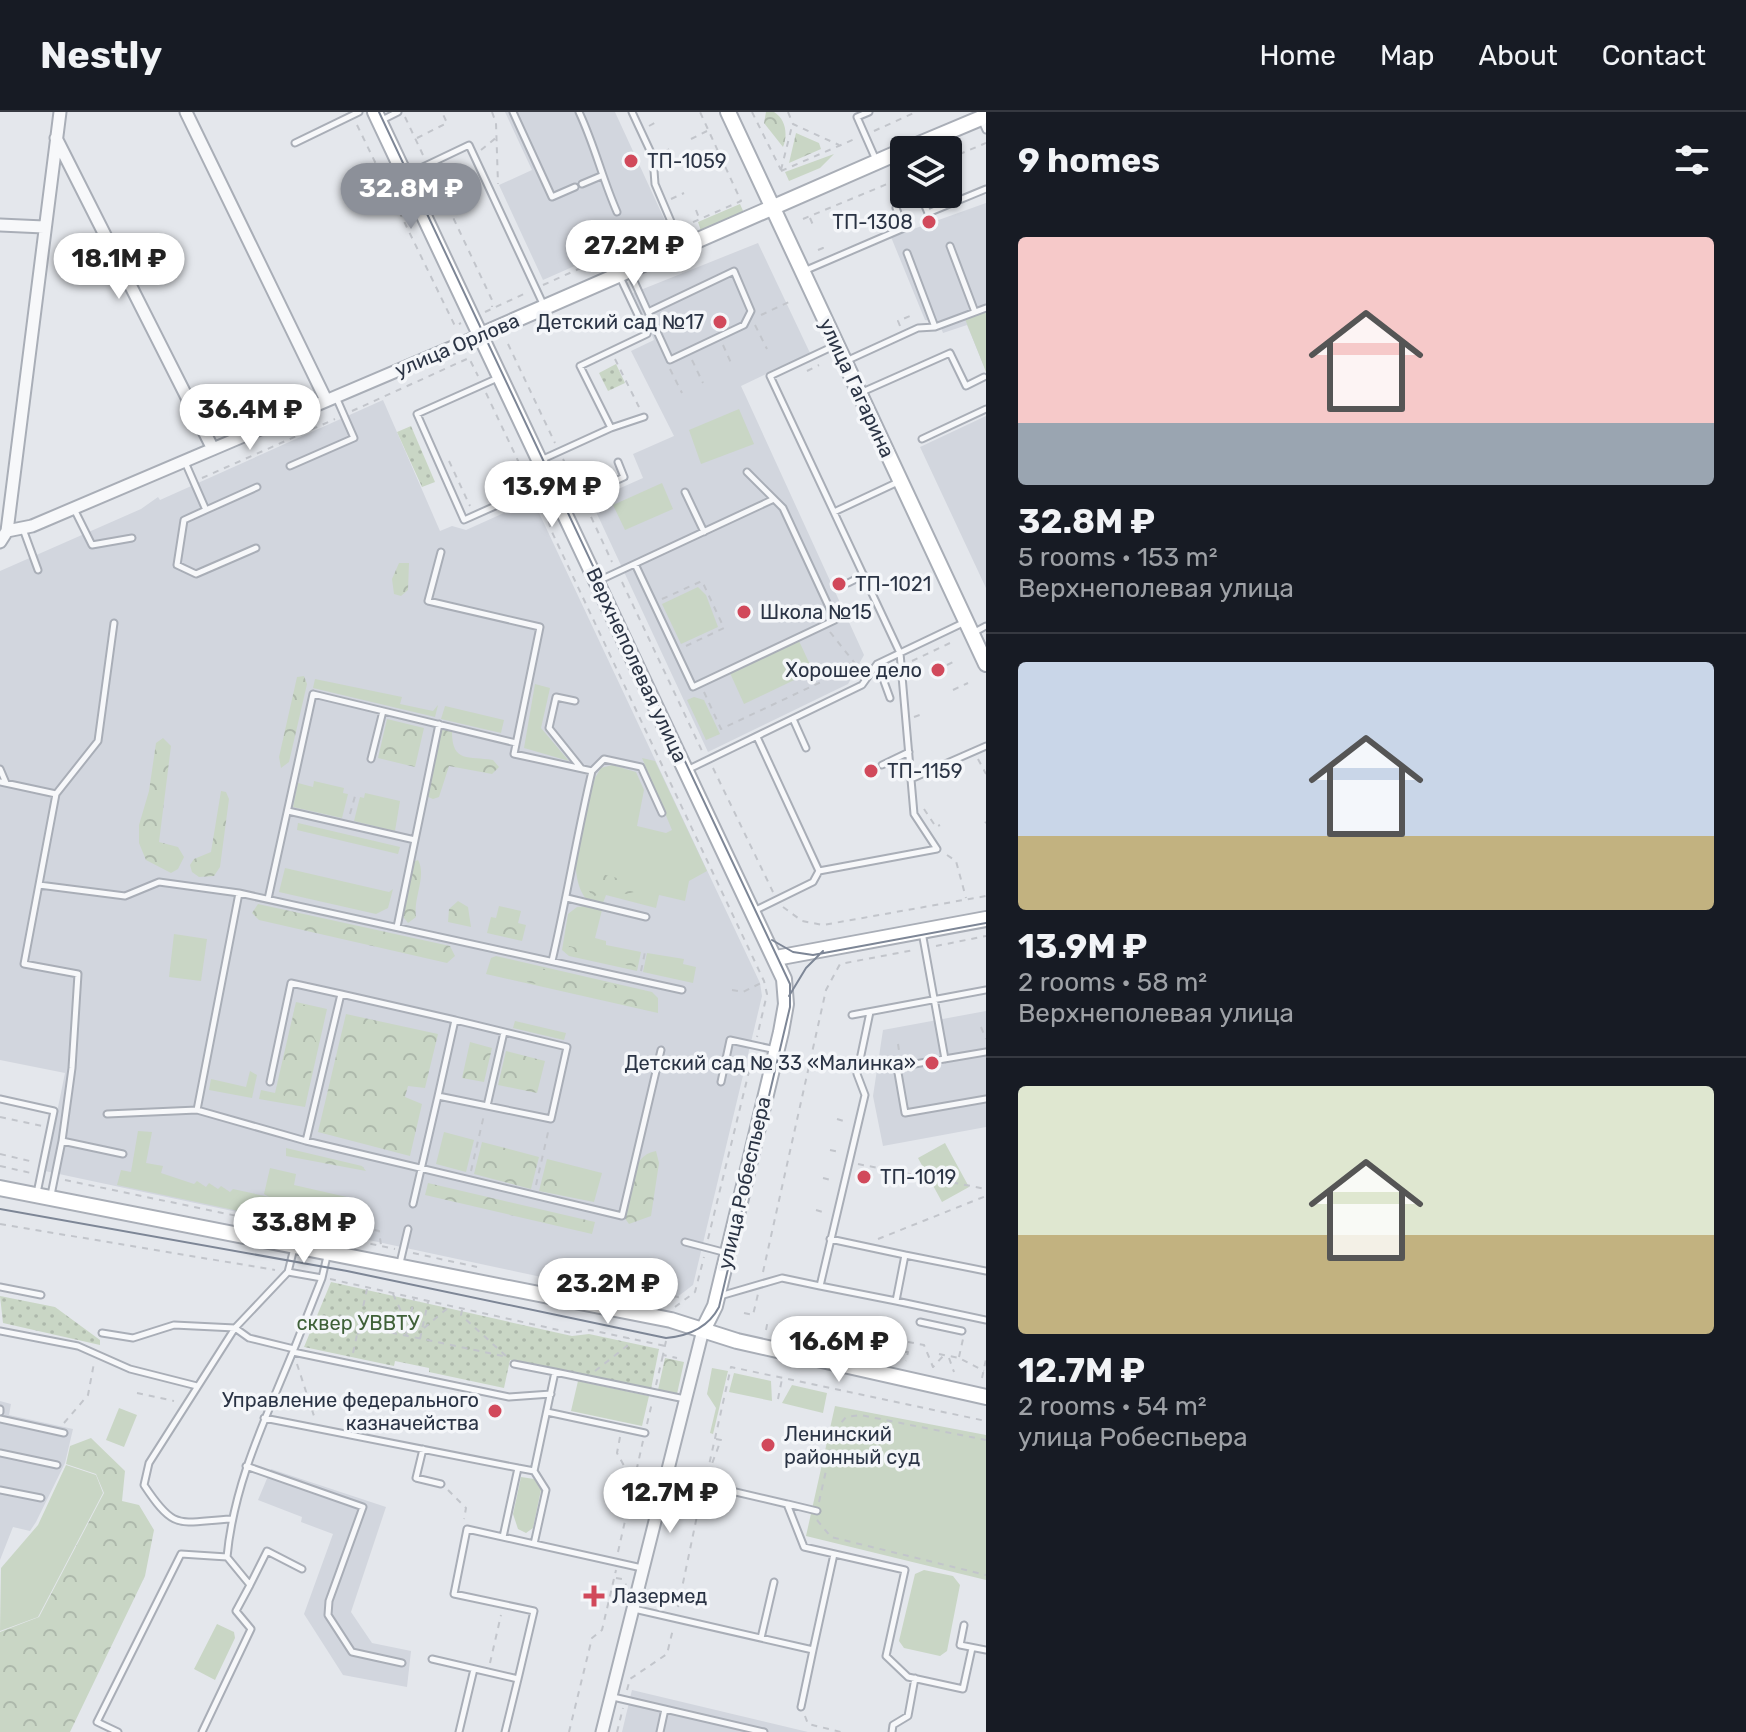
<!DOCTYPE html>
<html lang="en">
<head>
<meta charset="utf-8">
<style>
	:root { --surface:#171b24; --page:#20242c; --text:#f1f3f6; --muted:#9ea1a6; --line:#363941; --accent:#8c9099 }
	body { margin:0; font-family:Rubik,sans-serif; background:var(--page); color:var(--text); height:100vh; display:flex; flex-direction:column; font-size:30px; white-space:nowrap }
	* { box-sizing:border-box; margin:0 }
	p { font-size:26px; color:var(--muted) }
	.icon { flex:none; width:44px; height:44px; fill:none; stroke:currentColor; stroke-width:2; stroke-linecap:round; stroke-linejoin:round }
	.map { position:relative; flex:1; overflow:hidden }
	.drawer { display:flex; flex-direction:column; background:var(--surface); width:760px }
	.drawer>* { flex:none }
	.fabs { position:absolute; left:890px; top:24px; display:grid; gap:16px }
	.fabs a { display:grid; place-items:center; width:72px; height:72px; border-radius:8px; background:var(--surface); box-shadow:0 2px 6px #0004; font-size:40px }
	.price { position:absolute; translate:-50% -68px; padding:0 18px; border-radius:28px; background:#fff; color:#222; font-size:26px; line-height:52px; filter:drop-shadow(0 2px 4px #0008) }
	.price::after { content:''; position:absolute; left:50%; top:48px; width:24px; height:18px; margin-left:-12px; background:inherit; clip-path:polygon(0 0,100% 0,50% 100%) }
	.price.on { background:var(--accent); color:#fff }
	ul { padding:0; list-style:none }
	li { display:grid; align-content:center; gap:16px; height:424px; padding:0 32px }
	li+li { border-top:2px solid var(--line) }
	li span { display:grid; place-items:center; height:248px; border-radius:8px; color:#555 }
	li>.icon { margin-inline-start:auto }
	span .icon { width:144px; height:144px; fill:#fffc; stroke-width:1 }
	li b { font-size:34px }
	h2 { display:flex; justify-content:space-between; align-items:center; height:96px; padding:0 32px; font-size:34px }
	header { display:flex; align-items:center; gap:48px; box-sizing:border-box; height:112px; padding:0 40px; background:var(--surface); border-bottom:2px solid var(--line) }
	header strong { font-size:38px }
	nav { display:flex; gap:44px; margin-inline-start:auto; font-size:28px }
	main { display:flex; flex:1; min-height:0 }
	.map>svg:first-child { display:block }
	.built { fill:#d2d6de }
	.green { fill:#c9d6c5 }
	.forest { fill:url(#forest-crowns) }
	.park { fill:url(#park-dots) }
	.lines { fill:none; stroke-linecap:round; stroke-linejoin:round }
	.lane-casing { stroke:#a9aeb7; stroke-width:9 }
	.street-casing { stroke:#a9aeb7; stroke-width:15 }
	.secondary-casing { stroke:#a9aeb7; stroke-width:18 }
	.path { stroke:#c2c5cb; stroke-width:2; stroke-dasharray:6 6; stroke-linecap:butt }
	.lane { stroke:#f7f8fa; stroke-width:5 }
	.street { stroke:#f7f8fa; stroke-width:11 }
	.secondary { stroke:#fff; stroke-width:14 }
	.tram { stroke:#7d8696; stroke-width:2 }
	.poi-dot { fill:#d1495b; stroke:#f4f6f9; stroke-width:3 }
	.labels { text-anchor:middle; stroke-width:7; stroke-linejoin:round; paint-order:stroke }
	.poi-label { font-size:20px; fill:#2b3445; stroke:#f4f6f9; text-anchor:start }
	.street-label { font-size:20px; fill:#2b3445; stroke:#f4f6f9 }
	.park-label { font-size:20px; fill:#3f6138; stroke:#f4f6f9 }
</style>
</head>
<body>
<header>
<strong>Nestly</strong>
<nav><a>Home</a><a>Map</a><a>About</a><a>Contact</a></nav>
</header>
<main>
<div class="map">
<svg width="986" height="1620" viewBox="0 0 986 1620">
	<defs>
		<pattern id="forest-crowns" width="20" height="18" patternUnits="userSpaceOnUse" patternTransform="scale(2)"><rect width="20" height="18" fill="#c9d6c5"/><path d="M2 6a3 3 0 1 1 6 0M12 15a3 3 0 1 1 6 0" fill="none" stroke="#adb8ab"/></pattern>
		<pattern id="park-dots" width="8" height="8" patternUnits="userSpaceOnUse" patternTransform="scale(2)"><rect width="8" height="8" fill="#c9d6c5"/><path d="M2 2h.1M6 6h.1" fill="none" stroke="#adb8ab" stroke-width="1.8" stroke-linecap="round"/></pattern>
	</defs>
	<rect width="100%" height="100%" fill="#e4e7ec"/>
	<!-- built -->
	<path class="built" d="M505 0H615L667 113 543 168 499 73 532 58Z
		M986 91V259L967 213 943 221 939 210 925 208 891 125Z
		M758 131 810 241 741 274 864 543 848 572 708 640 591 389 643 366 633 342 674 324 631 239 654 228 633 181Z
		M383 288 440 419 452 414 466 418 533 388 760 871 762 884 693 1173 668 1192 45 1059 65 961 0 948V459L141 397 158 385 160 388Z
		M986 304V476L920 335Z
		M986 899V1015L883 1034 873 984 883 918Z
		M0 1289 11 1292 9 1303 73 1317 65 1351 36 1410 30 1419 13 1415 0 1448Z
		M271 1357 386 1395 351 1500 372 1531 411 1539 407 1575 343 1563 304 1502 333 1422 301 1410 302 1405 258 1388Z
		M632 1578 808 1620H622Z"/>
	<!-- green -->
	<path class="green" d="M834 42 820 56 789 69 785 60Z
		M740 92 744 101 701 119 698 110Z
		M986 199V260L965 207Z
		M739 297 754 332 701 352 689 318Z
		M662 371 673 397 625 418 613 393Z
		M698 475 706 483 718 515 681 532 662 492Z
		M799 529 813 559 744 592 730 561Z
		M315 567 402 585 400 592 433 599 438 593 435 605 313 576Z
		M535 572 550 576 541 616 569 649 524 636Z
		M694 585 704 588 720 622 706 628 687 588Z
		M445 594 504 608 501 621 441 607Z
		M642 646 655 649 707 759 689 769 685 789 659 783 656 796 606 783 603 791 586 787C562 755 587 700 595 666L601 656 612 653 636 660 644 678 637 714 666 721 672 718Z
		M314 669 344 676 343 681 348 682 342 706 293 695 298 671 313 675Z
		M365 681 400 689 395 719 354 709 360 685 364 686Z
		M298 711 400 735 398 742 297 718Z
		M285 756 389 780 393 777 388 796 376 802 279 780Z
		M499 794 521 799 518 811 526 813 522 829 487 821 491 805 496 806Z
		M587 794 602 798 595 826 606 829V833L641 840 637 859 569 844 562 838 568 802 577 795Z
		M174 822 207 827 201 869 169 865Z
		M647 841 684 847 683 852 696 855 693 871 643 860Z
		M496 844 652 880 658 886V901L486 862 491 846Z
		M296 890 327 897 305 995 259 987 261 978 275 981Z
		M515 909 566 921 564 928 513 916Z
		M250 959 257 963 252 986 209 978 211 967 246 975Z
		M138 1019 152 1020 146 1051 163 1054 161 1061 194 1072 197 1069 206 1075 209 1071 218 1077 221 1074 230 1080 233 1077 269 1085 264 1082 270 1056 296 1062 294 1073 351 1086 346 1122 117 1073 121 1058 131 1060Z
		M444 1020 474 1028 466 1060 436 1052Z
		M945 1031 969 1075 942 1090 918 1046Z
		M547 1047 602 1061 594 1090 539 1079Z
		M712 1256 728 1259 713 1322 710 1321 716 1296 707 1282Z
		M734 1261 771 1269 772 1289 729 1280Z
		M578 1269 649 1284 642 1314 571 1299Z
		M792 1273 827 1281 823 1301 782 1291Z
		M835 1294 986 1323V1468L806 1424Z
		M119 1296 137 1303 124 1335 106 1328Z
		M66 1353 96 1363 103 1381 38 1505 0 1519 1 1456 38 1413Z
		M521 1365 534 1367 541 1378 533 1416 526 1421 518 1417 513 1402Z
		M924 1458 953 1464 960 1473 947 1539 940 1544 904 1536 899 1529 915 1462Z
		M217 1512 234 1520 235 1526 215 1568 194 1557Z"/>
	<!-- forest -->
	<path class="forest" d="M766 0H774C786 7 788 23 783 35L764 11Z
		M796 21 819 31 821 37 789 51Z
		M399 451H409L408 478 401 484 394 482 392 467Z
		M304 564 307 572 289 650 281 656 279 645 297 565Z
		M387 607 424 616 415 655 378 646Z
		M441 616 452 620C452 651 469 644 493 648L499 655 492 662 449 654 439 685 433 687 426 684Z
		M163 626 171 634 159 730 178 735 184 745 178 757 171 761 146 748 139 731V713L149 679 156 631Z
		M221 679 226 680 229 687 220 755 214 764 199 765 192 760 190 753 194 747 211 740Z
		M418 748C427 764 413 786 416 805L408 811 401 802 413 750Z
		M584 758C589 758 630 769 634 772V780L626 782 610 776 593 785 580 766Z
		M458 789 468 795 471 815 448 810 449 797Z
		M258 792 450 834 455 844 447 851 259 808 252 801Z
		M495 809 522 816V826L494 822 489 816Z
		M569 834 634 849 637 855 567 842Z
		M527 853 650 881 655 891 646 897 527 870 521 862Z
		M300 892 321 897 322 916 311 920 318 933 303 994 287 989 278 974 295 895Z
		M346 902 438 922 425 976 408 974 405 985 422 992 410 1044 318 1020Z
		M470 930 492 936 484 970 462 966Z
		M506 939 545 949 537 981 498 973Z
		M482 1030 539 1045 531 1077 474 1062Z
		M286 1036 362 1054 366 1059 286 1044Z
		M656 1039 659 1051 651 1104 629 1112 624 1105C629 1083 629 1043 656 1039Z
		M545 1064 587 1079 591 1087 559 1082 543 1073Z
		M428 1071 595 1110 592 1122 425 1083Z
		M665 1246 684 1250 677 1282 658 1278Z
		M91 1326 125 1359 122 1389 139 1393 154 1418 145 1464 70 1620H0V1520L39 1505 104 1381 96 1362 66 1352 70 1334Z"/>
	<!-- park -->
	<path class="park" d="M616 252 625 271 608 279 599 261Z
		M411 314 435 370 422 375 397 320Z
		M331 1170 572 1224 589 1222 659 1237 651 1277 510 1248 504 1276 429 1260V1256L395 1249 394 1254 304 1235Z
		M0 1184 55 1195 100 1228V1233L3 1211Z"/>
	<g class="lines">
		<defs>
			<path id="lane" d="M513 0 552 85 575 75
				M579 0C595 34 602 66 617 100
				M632 0 653 45 655 72 681 133
				M869 0 857 5 876 48
				M981 7 986 18
				M380 9 398 0
				M295 31 359 0
				M406 63 469 33 544 194
				M582 72 601 64
				M920 82 928 101 986 77
				M628 125 640 152
				M950 134 975 200
				M907 141 935 215
				M629 158 648 200 734 159 751 199 744 213 670 248 648 200
				M804 159 904 116 896 96
				M846 249 918 216 935 215 986 196
				M500 265 417 302 464 408 522 382
				M860 281 950 241 966 274 984 265
				M611 316 644 305
				M922 327 986 297
				M543 347 611 316 580 254 647 222 619 163
				M185 350 206 398 184 408 177 453 196 462 256 436
				M290 354 354 326 336 285
				M685 380 704 420
				M563 393 624 365 618 350
				M74 397 92 433 132 426
				M206 398 257 375
				M834 400 898 370
				M23 417 38 458
				M441 440 428 489 540 515 514 642 592 659 604 647 641 655 662 701
				M635 452 693 575 835 508 783 396 747 360
				M598 469 774 387
				M848 471 864 463
				M973 521 986 514
				M878 553 890 586
				M575 589 556 585 549 616 581 656
				M793 607 806 636
				M757 625 819 759 937 737 914 702 900 541 770 264 836 233
				M371 647 383 599
				M882 653 909 640
				M0 657 6 671
				M687 658 862 573 877 552 965 510
				M911 667 986 634
				M0 670 56 682 24 852 78 862 72 956 62 1029
				M56 682 98 629 114 511
				M288 699 415 728
				M39 773 125 784 159 770 239 781 682 878
				M567 786 646 805
				M268 787 313 582 516 631
				M754 799 813 770 819 759
				M397 815 439 612
				M922 820 945 947
				M552 849C567 785 577 722 592 659
				M870 900 857 962 865 983 820 1174 896 1189 905 1143 986 1159
				M852 903 986 878
				M986 940 897 955 905 1001 986 987
				M270 970 291 871 341 882
				M721 970 730 928 776 938
				M0 987 54 999 37 1081
				M487 994 504 920
				M197 998 239 781
				M107 1002 197 998 306 1029 622 1104 661 938
				M306 1029 341 882 455 908 438 984 551 1007 567 935 455 908
				M51 1083 62 1029 123 1042
				M413 1092 438 984
				M830 1127 905 1143
				M685 1130 727 1141
				M400 1151 408 1117
				M288 1160 322 1166
				M0 1175 41 1183
				M720 1184 782 1166 820 1174
				M896 1189 986 1208
				M920 1210 962 1219
				M0 1219 78 1234 130 1257 197 1274
				M102 1221 133 1226 174 1213 235 1216 149 1351 144 1373C175 1420 178 1410 231 1407
				M294 1237 322 1166 327 1144
				M293 1240 509 1285 551 1282
				M514 1252 555 1260
				M0 1297V1300
				M547 1300 645 1321
				M264 1306 518 1356
				M0 1307 64 1321
				M423 1337 416 1366 441 1372
				M0 1341 57 1353
				M246 1354 363 1395 329 1489 328 1503 352 1540 402 1551
				M667 1364 787 1392 804 1435 905 1458 886 1544 908 1565 963 1577 972 1536
				M0 1378 41 1386
				M788 1392 817 1399
				M503 1425 518 1356 534 1359 555 1260 685 1287
				M534 1432 546 1378 534 1359
				M250 1473 267 1439 302 1457
				M634 1497 813 1538 834 1442
				M964 1513 960 1533 986 1538
				M761 1526 774 1470
				M432 1547 518 1567 505 1620
				M518 1567 534 1499 454 1482 467 1417 642 1456
				M613 1585 764 1620
				M801 1595 813 1538
				M118 1620 97 1610 181 1442 227 1445
				M202 1620 251 1517 236 1499 250 1473 227 1445C234 1370 266 1306 294 1237L249 1226 235 1216 288 1160 294 1136
				M459 1620 474 1557
				M660 1620 665 1597
				M892 1620 893 1613 908 1604 915 1566"/>
			<path id="street" d="M186 0 326 288
				M56 26 213 337
				M0 113 44 115
				M7 419 32 414 481 223
				M0 430 7 419 60 0
				M602 1620 703 1218"/>
			<path id="secondary" d="M375 0 784 867 786 892 781 920 715 1194 703 1218
				M728 0 986 552
				M905 38 986 4
				M481 223 904 38
				M776 846 986 807
				M0 1076 671 1208 737 1229 986 1285"/>
		</defs>
		<!-- lane casing -->
		<use href="#lane" class="lane-casing"/>
		<!-- street casing -->
		<use href="#street" class="street-casing"/>
		<!-- secondary casing -->
		<use href="#secondary" class="secondary-casing"/>
		<!-- path -->
		<path class="path" d="M492 0 496 11 498 72
			M752 0 781 58
			M788 0 793 12 839 33
			M405 5 423 43
			M357 13 455 214 461 211
			M649 14 658 9
			M874 19 916 0
			M417 26 447 11 442 0
			M691 27 707 19
			M481 38 497 25
			M664 40 673 35
			M700 47 717 40
			M948 47 986 31
			M781 58 792 14
			M781 59 857 26
			M433 63 492 188V195
			M671 87 684 81
			M696 98 699 106
			M810 106 813 113
			M803 107 904 65
			M682 115 741 89 700 0
			M575 116 578 122
			M641 129 665 118
			M818 138 823 136 822 133
			M588 144 591 150
			M543 173 621 138
			M485 200 526 181
			M761 203 789 190
			M755 213 767 237
			M900 214 898 209 910 204
			M508 232 555 331
			M723 233 731 251
			M615 247 639 295
			M692 248 703 271
			M670 257 682 281
			M807 259 819 253
			M486 281 537 389 544 394 551 418 764 869 767 882 757 925
			M352 299 469 246 478 264
			M563 347 578 377
			M449 349 470 394
			M202 366 335 307
			M586 394 612 450
			M622 470 703 641
			M662 487 702 469 724 516 686 534
			M830 520 861 559
			M912 549 950 531
			M947 553 957 548
			M953 578 968 571
			M704 580 721 617 838 562 852 549
			M914 605 925 601
			M978 647 986 662
			M713 656 773 780
			M924 697 936 715 940 713
			M350 702 355 684
			M985 711 986 710
			M947 743 956 749 966 786
			M783 795 802 809 823 813 986 784
			M936 834 986 824
			M641 859 645 840
			M732 878 743 880 763 870
			M981 915 986 927
			M898 932 900 945
			M0 1005 42 1014
			M837 1007 847 1010
			M830 1038 840 1040
			M0 1042 34 1050
			M858 1052 986 1077
			M0 1054 31 1061
			M471 1059 484 1003
			M823 1066 834 1069
			M65 1068 395 1137
			M536 1073 549 1016
			M816 1098 826 1101
			M0 1112 275 1158
			M351 1113 379 1119 381 1133
			M708 1127 753 943
			M878 1127 986 1084
			M413 1141 477 1155
			M763 1160 826 878 840 852 914 838
			M330 1167 572 1221 590 1218 665 1234
			M393 1182 407 1212
			M673 1184 683 1186
			M675 1195 695 1180 704 1145
			M462 1198 461 1203 506 1244
			M744 1201 753 1203 758 1182
			M361 1205 369 1216
			M424 1216 449 1195
			M766 1218 768 1208
			M357 1222 370 1216 508 1245
			M406 1224 414 1187
			M420 1227 428 1190
			M666 1229 663 1243 677 1246
			M908 1230 924 1233 933 1255 944 1243
			M905 1240H908L906 1249
			M353 1241 367 1177
			M939 1242 959 1246 984 1259
			M959 1245 963 1227
			M949 1246 954 1260
			M297 1252 315 1307
			M595 1259 627 1234 629 1226
			M982 1266 986 1247
			M656 1273 663 1243
			M137 1281 174 1289
			M778 1287 782 1267
			M64 1311 88 1283 94 1251
			M647 1312 652 1291
			M620 1325 617 1341 633 1370
			M707 1362 731 1255 986 1309
			M708 1362 721 1328 716 1327
			M622 1369 632 1371
			M448 1378 466 1396 464 1407
			M614 1383 629 1387
			M819 1390 835 1318 846 1305 860 1303 986 1328
			M612 1396 626 1399
			M817 1408 831 1425 986 1463
			M618 1440 643 1329
			M616 1466 622 1467 626 1473
			M678 1495 702 1380
			M490 1551 501 1503
			M627 1578 630 1567 667 1542 673 1517
			M805 1604 808 1612 841 1620
			M569 1620 592 1526 602 1518 616 1458
			M617 1620 623 1596"/>
		<!-- lane -->
		<use href="#lane" class="lane"/>
		<!-- street -->
		<use href="#street" class="street"/>
		<!-- secondary -->
		<use href="#secondary" class="secondary"/>
		<!-- tram -->
		<path class="tram" d="M772 828 793 840 813 843 986 811
			M789 884 806 856 823 839
			M0 1097 347 1159 666 1226C688 1224 708 1216 719 1195L790 895V872L379 0"/>
	</g>
	<!-- markers -->
	<g class="poi-dot">
		<circle cx="631" cy="49" r="8"/>
		<circle cx="929" cy="110" r="8"/>
		<circle cx="720" cy="210" r="8"/>
		<circle cx="839" cy="472" r="8"/>
		<circle cx="744" cy="500" r="8"/>
		<circle cx="938" cy="558" r="8"/>
		<circle cx="871" cy="659" r="8"/>
		<circle cx="932" cy="951" r="8"/>
		<circle cx="864" cy="1065" r="8"/>
		<circle cx="495" cy="1299" r="8"/>
		<circle cx="768" cy="1333" r="8"/>
		<path d="M590 1472h8v8h8v8h-8v8h-8v-8h-8v-8h8z"/>
	</g>
	<g class="labels">
		<!-- poi labels -->
		<g class="poi-label">
			<text x="647" y="56">ТП-1059</text>
			<text x="913" y="117" text-anchor="end">ТП-1308</text>
			<text x="704" y="217" text-anchor="end">Детский сад №17</text>
			<text x="855" y="479">ТП-1021</text>
			<text x="760" y="507">Школа №15</text>
			<text x="922" y="565" text-anchor="end">Хорошее дело</text>
			<text x="887" y="666">ТП-1159</text>
			<text x="916" y="958" text-anchor="end">Детский сад № 33 «Малинка»</text>
			<text x="880" y="1072">ТП-1019</text>
			<text x="479" y="1295" text-anchor="end">Управление федерального<tspan x="479" dy="23">казначейства</tspan></text>
			<text x="784" y="1329">Ленинский<tspan x="784" dy="23">районный суд</tspan></text>
			<text x="612" y="1491">Лазермед</text>
		</g>
		<!-- street labels -->
		<g class="street-label">
			<text transform="translate(457 233) rotate(-23)" y="7">улица Орлова</text>
			<text transform="translate(857 276) rotate(65)" y="7">улица Гагарина</text>
			<text transform="translate(637 553) rotate(65)" y="7">Верхнеполевая улица</text>
			<text transform="translate(744 1071) rotate(-77)" y="7">улица Робеспьера</text>
		</g>
		<!-- park labels -->
		<g class="park-label">
			<text x="358" y="1218">сквер УВВТУ</text>
		</g>
	</g>
</svg>
<div class="fabs">
<a><svg class="icon" aria-label="layers" viewBox="0 0 24 24"><path d="M12 4l9 5-9 5-9-5zM3 14l9 5 9-5"/></svg></a>
</div>
<b class="price on" style="left:411px;top:119px">32.8M ₽</b>
<b class="price" style="left:634px;top:176px">27.2M ₽</b>
<b class="price" style="left:119px;top:189px">18.1M ₽</b>
<b class="price" style="left:250px;top:340px">36.4M ₽</b>
<b class="price" style="left:552px;top:417px">13.9M ₽</b>
<b class="price" style="left:304px;top:1153px">33.8M ₽</b>
<b class="price" style="left:608px;top:1214px">23.2M ₽</b>
<b class="price" style="left:839px;top:1272px">16.6M ₽</b>
<b class="price" style="left:670px;top:1423px">12.7M ₽</b>
</div>
<section class="drawer">
<h2>9 homes<svg class="icon" aria-label="filters" viewBox="0 0 24 24"><path d="M4 7h16M4 17h16"/><circle cx="9" cy="7" r="2"/><circle cx="15" cy="17" r="2"/></svg></h2>
<ul>
<li><span style="background:linear-gradient(#f6c9c9 75%,#9aa5b1 0)"><svg class="icon" aria-label="home" viewBox="0 0 24 24"><path d="M3 11l9-7 9 7M6 9v11h12V9"/></svg></span><div><b>32.8M ₽</b><p>5 rooms · 153 m²</p><p>Верхнеполевая улица</p></div></li>
<li><span style="background:linear-gradient(#c9d6e8 70%,#c2b280 0)"><svg class="icon" aria-label="home" viewBox="0 0 24 24"><path d="M3 11l9-7 9 7M6 9v11h12V9"/></svg></span><div><b>13.9M ₽</b><p>2 rooms · 58 m²</p><p>Верхнеполевая улица</p></div></li>
<li><span style="background:linear-gradient(#dfe7d0 60%,#c2b280 0)"><svg class="icon" aria-label="home" viewBox="0 0 24 24"><path d="M3 11l9-7 9 7M6 9v11h12V9"/></svg></span><div><b>12.7M ₽</b><p>2 rooms · 54 m²</p><p>улица Робеспьера</p></div></li>
</ul>
</section>
</main>
</body>
</html>
